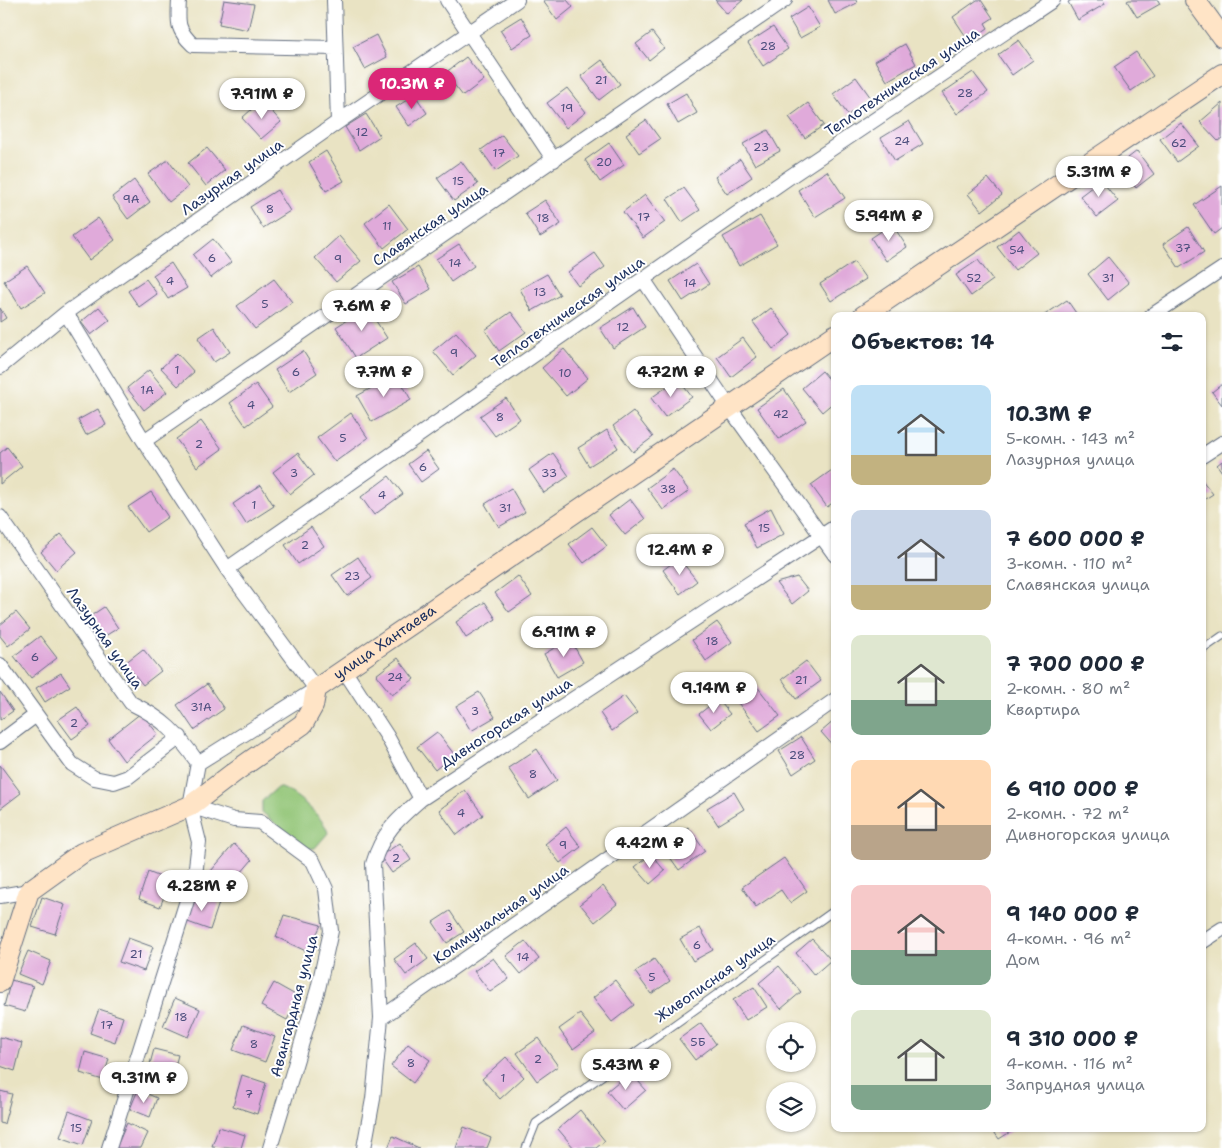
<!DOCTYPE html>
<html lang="ru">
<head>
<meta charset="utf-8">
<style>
	:root { --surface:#fff; --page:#f2f2f3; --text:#1f2937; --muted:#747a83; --accent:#db2777 }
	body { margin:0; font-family:"Shantell Sans",sans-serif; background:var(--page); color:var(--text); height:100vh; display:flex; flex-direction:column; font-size:19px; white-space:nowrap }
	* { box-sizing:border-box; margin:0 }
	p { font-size:16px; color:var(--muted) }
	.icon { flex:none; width:28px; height:28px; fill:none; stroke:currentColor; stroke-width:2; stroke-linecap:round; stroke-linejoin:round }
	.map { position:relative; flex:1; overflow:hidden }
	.details { position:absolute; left:831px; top:312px; width:375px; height:820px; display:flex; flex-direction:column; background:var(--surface); border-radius:10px; box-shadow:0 1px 4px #0004 }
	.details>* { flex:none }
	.tools { position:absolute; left:766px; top:1022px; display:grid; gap:10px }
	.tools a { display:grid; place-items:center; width:50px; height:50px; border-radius:50%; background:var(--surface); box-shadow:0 1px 4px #0004; font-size:25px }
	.price { position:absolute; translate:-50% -42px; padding:0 11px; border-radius:18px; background:#fff; color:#222; font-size:16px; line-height:32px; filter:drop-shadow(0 1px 2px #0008) }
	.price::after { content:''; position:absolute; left:50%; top:30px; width:15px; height:11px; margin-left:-8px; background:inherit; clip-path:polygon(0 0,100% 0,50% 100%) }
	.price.active { background:var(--accent); color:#fff }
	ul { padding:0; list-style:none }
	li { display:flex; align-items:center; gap:15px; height:125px; padding:0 20px }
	li span { display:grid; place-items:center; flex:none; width:140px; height:100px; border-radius:10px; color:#555 }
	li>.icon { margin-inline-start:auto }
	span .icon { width:60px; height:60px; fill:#fffc; stroke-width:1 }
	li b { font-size:21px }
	h2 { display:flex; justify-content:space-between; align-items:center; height:60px; padding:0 20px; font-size:21px }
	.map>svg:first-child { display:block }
	.green { fill:#92c576; stroke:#567a6a }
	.building { fill:#e0aada }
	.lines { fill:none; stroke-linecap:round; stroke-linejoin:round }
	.lane-casing { stroke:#636e81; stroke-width:9 }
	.street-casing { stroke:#636e81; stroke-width:16 }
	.secondary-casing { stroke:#636e81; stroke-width:22 }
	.lane { stroke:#fff; stroke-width:7 }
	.street { stroke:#fff; stroke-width:14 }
	.secondary { stroke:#ffe4c6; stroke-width:20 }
	.labels { text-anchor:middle; stroke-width:4; stroke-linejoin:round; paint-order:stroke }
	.number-label { font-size:12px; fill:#4c4e7d }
	.street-label { font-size:15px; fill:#1b2f5e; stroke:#fff }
</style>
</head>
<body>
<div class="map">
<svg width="1222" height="1148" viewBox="0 0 1222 1148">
	<rect width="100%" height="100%" fill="#fff"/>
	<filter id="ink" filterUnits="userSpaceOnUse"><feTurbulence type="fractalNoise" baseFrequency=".02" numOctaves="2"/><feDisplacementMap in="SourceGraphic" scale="10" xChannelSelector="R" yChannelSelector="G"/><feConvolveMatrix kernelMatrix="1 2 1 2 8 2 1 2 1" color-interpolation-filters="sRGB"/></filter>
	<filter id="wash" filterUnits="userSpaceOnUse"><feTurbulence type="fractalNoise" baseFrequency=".0096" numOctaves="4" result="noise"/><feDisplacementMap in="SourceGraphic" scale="20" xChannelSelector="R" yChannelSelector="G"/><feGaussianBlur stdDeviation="1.12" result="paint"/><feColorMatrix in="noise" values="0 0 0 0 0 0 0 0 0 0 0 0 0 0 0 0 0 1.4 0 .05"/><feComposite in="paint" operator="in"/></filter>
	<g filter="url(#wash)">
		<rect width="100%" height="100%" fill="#e9e3c3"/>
		<!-- green -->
		<path class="green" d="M278 787C293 790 325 818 328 833L315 848 305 849 262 812V801Z"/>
		<g id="blocks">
			<!-- building -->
			<path class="building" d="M224 0 254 4 248 30 219 24Z
				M545 0H567L573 7 557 20 543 1Z
				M715 0H743L727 14Z
				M828 0H856L857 3 835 14Z
				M977 0H981L993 18 985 23 988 28 969 41 953 17Z
				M1072 0H1103L1105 4 1078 20 1068 2Z
				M1129 0H1158L1160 4 1137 17 1127 1Z
				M808 7 820 27 800 38 789 19Z
				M521 17 532 35 512 48 500 30Z
				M773 27 788 49 763 66 748 43Z
				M652 32 664 48 649 60 636 44Z
				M376 35 387 57 365 69 353 47Z
				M1019 40 1033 60 1012 75 998 55Z
				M905 44 916 64 887 81 875 61Z
				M1136 52 1153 76 1131 91 1114 67Z
				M466 57 484 80 463 96 445 73Z
				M602 60 620 84 599 100 581 76Z
				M973 72 988 92 957 114 942 93Z
				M856 77 871 98 848 115 833 94Z
				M567 88 586 112 566 128 547 103Z
				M686 93 697 113 678 124 667 104Z
				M415 95 427 113 409 126 396 107Z
				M262 100 281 122 261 139 242 118Z
				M808 103 824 125 805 138 789 117Z
				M1222 103V138L1218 141 1200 122Z
				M366 114 380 136 359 150 345 127Z
				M646 120 660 139 639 153 626 134Z
				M909 121 923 144 895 161 881 138Z
				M1181 123 1199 146 1177 162 1160 139Z
				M768 130 780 151 755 165 743 144Z
				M502 135 518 156 496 171 481 150Z
				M609 143 624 165 600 182 585 160Z
				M207 148 225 170 206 186 188 163Z
				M326 151 344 181 326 191 309 162Z
				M1137 151 1154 174 1136 188 1119 165Z
				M740 159 752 177 727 194 715 177Z
				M168 160 188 187 169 202 148 174Z
				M461 161 478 184 454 201 437 178Z
				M827 171 845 198 815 217 798 190Z
				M988 178 1002 195 982 211 968 194Z
				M134 180 150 202 128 219 112 197Z
				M1101 180 1118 201 1097 217 1080 196Z
				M1222 186V228L1214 234 1194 205Z
				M684 188 700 210 682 222 667 199Z
				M277 190 290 211 263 228 250 207Z
				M645 195 665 222 643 238 623 212Z
				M545 200 561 224 540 237 525 213Z
				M389 204 408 229 384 248 365 223Z
				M760 216 777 244 739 266 723 237Z
				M98 218 115 240 89 260 72 237Z
				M892 224 907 247 886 261 871 238Z
				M1188 227 1204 252 1179 268 1163 244Z
				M1019 230 1037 253 1015 270 997 247Z
				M339 236 361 261 336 282 315 258Z
				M213 239 231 262 211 278 193 255Z
				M459 244 474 266 451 282 436 259Z
				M595 253 605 267 578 286 568 272Z
				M1108 257 1129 283 1108 300 1088 274Z
				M978 260 993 280 971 296 956 275Z
				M854 262 866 279 831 301 820 284Z
				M171 263 187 288 168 299 153 275Z
				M696 264 709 284 683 301 670 281Z
				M27 266 45 293 21 308 4 281Z
				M418 267 431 289 406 304 392 282Z
				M547 274 560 295 532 311 520 289Z
				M146 279 157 294 139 307 128 291Z
				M274 279 292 302 255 329 237 306Z
				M1067 300 1078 316H1043Z
				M99 307 110 320 91 335 81 322Z
				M367 307 387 338 356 358 336 327Z
				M633 307 645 327 613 348 600 328Z
				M0 308 6 318 0 322Z
				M771 308 791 335 773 349 753 322Z
				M511 312 526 332 499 351 485 330Z
				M214 327 230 352 214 362 198 338Z
				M456 332 476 355 453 375 433 351Z
				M743 338 757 357 731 377 717 357Z
				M564 349 588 378 566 396 542 368Z
				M303 351 317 373 289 392 275 370Z
				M177 353 194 372 178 386 161 368Z
				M149 370 167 392 144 410 127 388Z
				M822 371 835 386V401L822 412 802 388Z
				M397 374 411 400 372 422 357 396Z
				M678 379 692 397 665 417 651 398Z
				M256 384 272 407 246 426 230 403Z
				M1222 384V405L1212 392Z
				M784 389 806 421 779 439 757 408Z
				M506 398 520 419 495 436 480 416Z
				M98 409 106 425 86 435 78 420Z
				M633 411 653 437 633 452 613 426Z
				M351 413 368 438 335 462 317 438Z
				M201 421 222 449 197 467 176 439Z
				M607 430 618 448 589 466 578 448Z
				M7 447 22 466 0 484V453Z
				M426 451 439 469 421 482 408 464Z
				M298 453 314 475 290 494 273 472Z
				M553 453 569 476 544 493 529 470Z
				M1222 461V472L1217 465Z
				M673 469 689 491 663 510 647 488Z
				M832 470 835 473V501L827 507 811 485Z
				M389 476 403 494 374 515 361 497Z
				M1202 480 1213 494 1202 501Z
				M261 485 274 506 246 524 233 504Z
				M511 488 525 512 499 527 485 504Z
				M151 492 168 517 146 532 128 507Z
				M630 499 645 519 625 535 609 515Z
				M771 508 784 534 757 548 744 523Z
				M311 527 324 546 298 564 285 545Z
				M592 527 607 546 584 563 569 544Z
				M61 534 77 552 56 570 41 552Z
				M358 557 372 578 347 596 332 575Z
				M679 558 697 581 680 594 663 570Z
				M518 576 532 596 509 612 495 593Z
				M797 577 808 591 792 604 776 583Z
				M485 602 496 619 466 638 456 622Z
				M104 607 118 628 97 641 83 621Z
				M16 612 30 629 8 646 0 636V625Z
				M717 622 732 642 706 661 692 640Z
				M40 636 57 658 31 678 14 656Z
				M570 639 583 662 557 677 544 654Z
				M143 649 161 671 143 685 125 663Z
				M398 658 414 679 392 695 376 675Z
				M806 661 821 681 796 699 782 679Z
				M61 673 70 686 45 702 36 688Z
				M207 684 224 709 194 730 177 705Z
				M756 685 780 716 759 731 736 700Z
				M0 692 13 711 0 720Z
				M479 692 495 717 471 731 456 706Z
				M624 696 637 713 612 731 600 713Z
				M718 699 730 714 711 729 699 714Z
				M77 707 90 726 72 739 58 720Z
				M141 713 158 734 124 761 108 739Z
				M835 720V748L821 732Z
				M437 732 454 754 435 770 417 747Z
				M801 737 815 759 793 774 779 751Z
				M537 749 557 780 529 799 508 768Z
				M0 765 21 793 0 809Z
				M465 790 483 815 457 835 439 810Z
				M734 792 744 809 718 825 707 808Z
				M566 827 581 847 560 863 545 844Z
				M688 827 705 851 679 870 662 846Z
				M400 843 411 860 392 873 380 856Z
				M234 844 252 860 229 887 211 871Z
				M651 854 665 871 650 884 635 867Z
				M784 858 807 891 790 903 781 890 756 907 742 887Z
				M148 872 170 881 160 907 139 899Z
				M603 886 617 904 595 922 580 904Z
				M194 894 219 903 210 930 185 921Z
				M42 897 65 905 55 934 32 927Z
				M450 911 464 932 447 943 433 922Z
				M284 915 321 925 308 952 276 937Z
				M700 928 713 950 693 961 680 939Z
				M128 938 153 947 144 971 119 962Z
				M812 939 831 960 814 975 796 953Z
				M525 941 539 959 521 974 506 956Z
				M416 943 428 959 406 975 394 959Z
				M28 951 51 961 42 984 18 974Z
				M493 958 509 979 490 992 474 971Z
				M654 959 670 981 651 994 635 972Z
				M779 966 801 992 781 1009 759 983Z
				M11 980 33 986 25 1012 4 1006Z
				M615 980 634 1005 612 1022 593 998Z
				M274 983 299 997 287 1020 261 1006Z
				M754 987 767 1007 746 1020 733 1000Z
				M175 998 200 1009 188 1037 163 1026Z
				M99 1009 123 1017 115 1042 90 1033Z
				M580 1014 595 1033 573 1049 559 1029Z
				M701 1023 716 1044 695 1060 679 1039Z
				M243 1025 275 1037 265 1062 233 1050Z
				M0 1037 22 1043 15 1071 0 1066Z
				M538 1038 558 1066 537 1081 517 1053Z
				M408 1044 430 1060 413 1083 391 1066Z
				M154 1049 178 1055 171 1081 147 1075Z
				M85 1052 109 1059 103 1080 80 1073Z
				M506 1057 524 1077 500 1099 482 1079Z
				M630 1072 646 1090 623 1110 607 1091Z
				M242 1075 266 1083 257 1114 233 1106Z
				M138 1090 157 1098 150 1117 130 1109Z
				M0 1091 12 1094 4 1124 0 1123Z
				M580 1110 605 1141 596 1148H574L558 1129Z
				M69 1111 92 1120 83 1145 60 1137Z
				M127 1123 148 1133 141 1148H116Z
				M219 1127 245 1135 241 1148 212 1146Z
				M464 1127 491 1138 487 1148H456Z
				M992 1129H1015L999 1139Z
				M393 1136 419 1148H388Z"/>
		</g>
	</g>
	<g filter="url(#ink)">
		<use href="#blocks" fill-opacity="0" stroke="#636e81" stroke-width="1"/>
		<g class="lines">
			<defs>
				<path id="lane" d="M1202 650 1222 636
					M526 1148 536 1123 835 910"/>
				<path id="street" d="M179 0C178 22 176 29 193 45L335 48
					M334 0 338 122
					M447 0 554 160
					M643 279 729 407 835 555
					M1151 316 1222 269
					M0 367 66 313
					M144 441 66 313 338 122 517 0
					M1202 456 1222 443
					M0 517 131 703C164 719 177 733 198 763
					M227 569 144 441 785 0
					M0 665 72 764 94 778 114 782 128 777 180 737
					M344 670 387 736 421 799 835 527
					M0 742 36 715
					M421 799C397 820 382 833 373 864L381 1018 835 700
					M190 806 234 820 260 822 313 861 326 889 331 931 318 989 270 1148
					M0 896 29 891
					M1202 942 1222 929
					M109 1148 195 875 199 842 190 806 198 763 316 689 227 569 788 178 1053 0
					M364 1148 373 1099 381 1018"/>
				<g id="secondary">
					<path d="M1195 0 1222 37"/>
					<path d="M863 316 1222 74"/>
					<path id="s1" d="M0 982 29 891 82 853 190 806 236 771 303 724 313 706 316 689 835 335"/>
				</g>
			</defs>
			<!-- lane casing -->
			<use href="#lane" class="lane-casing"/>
			<!-- street casing -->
			<use href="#street" class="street-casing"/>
			<!-- secondary casing -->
			<use href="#secondary" class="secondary-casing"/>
			<!-- lane -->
			<use href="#lane" class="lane"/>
			<!-- street -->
			<use href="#street" class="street"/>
			<!-- secondary -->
			<use href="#secondary" class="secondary"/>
		</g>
	</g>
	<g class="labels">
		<!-- number labels -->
		<g class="number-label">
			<text x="768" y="50">28</text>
			<text x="601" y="84">21</text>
			<text x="965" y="97">28</text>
			<text x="567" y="112">19</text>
			<text x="362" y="136">12</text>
			<text x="902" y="145">24</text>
			<text x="1179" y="147">62</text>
			<text x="761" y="151">23</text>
			<text x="499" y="157">17</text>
			<text x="604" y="166">20</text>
			<text x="458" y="185">15</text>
			<text x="131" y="203">9А</text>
			<text x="270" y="213">8</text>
			<text x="644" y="221">17</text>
			<text x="543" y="222">18</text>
			<text x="387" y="230">11</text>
			<text x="1183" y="252">37</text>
			<text x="1017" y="254">54</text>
			<text x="212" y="262">6</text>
			<text x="338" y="263">9</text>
			<text x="455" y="267">14</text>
			<text x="974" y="282">52</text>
			<text x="1108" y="282">31</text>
			<text x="170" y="285">4</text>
			<text x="690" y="287">14</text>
			<text x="540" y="296">13</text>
			<text x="265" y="308">5</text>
			<text x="623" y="331">12</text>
			<text x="454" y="357">9</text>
			<text x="177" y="374">1</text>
			<text x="296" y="376">6</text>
			<text x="565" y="377">10</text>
			<text x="147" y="394">1А</text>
			<text x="251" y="409">4</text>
			<text x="781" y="418">42</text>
			<text x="500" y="421">8</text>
			<text x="343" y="442">5</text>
			<text x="199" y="448">2</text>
			<text x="423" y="471">6</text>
			<text x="294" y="477">3</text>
			<text x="549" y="477">33</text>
			<text x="668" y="493">38</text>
			<text x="382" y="499">4</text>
			<text x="254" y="509">1</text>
			<text x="505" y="512">31</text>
			<text x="764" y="532">15</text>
			<text x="305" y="549">2</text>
			<text x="352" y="580">23</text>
			<text x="712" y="645">18</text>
			<text x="35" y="661">6</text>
			<text x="395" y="681">24</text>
			<text x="801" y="684">21</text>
			<text x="201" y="711">31А</text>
			<text x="475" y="715">3</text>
			<text x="74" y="727">2</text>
			<text x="797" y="759">28</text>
			<text x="533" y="778">8</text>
			<text x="461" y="817">4</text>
			<text x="563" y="849">9</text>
			<text x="396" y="862">2</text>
			<text x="449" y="931">3</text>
			<text x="697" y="949">6</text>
			<text x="136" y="958">21</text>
			<text x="523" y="961">14</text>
			<text x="411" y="963">1</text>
			<text x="652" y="981">5</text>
			<text x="181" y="1021">18</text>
			<text x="107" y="1029">17</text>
			<text x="698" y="1046">5Б</text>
			<text x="254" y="1048">8</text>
			<text x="538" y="1063">2</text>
			<text x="411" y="1067">8</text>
			<text x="503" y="1082">1</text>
			<text x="249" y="1098">7</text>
			<text x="76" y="1132">15</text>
		</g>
		<!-- street labels -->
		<g class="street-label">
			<text transform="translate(902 82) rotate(-34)" y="5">Теплотехническая улица</text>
			<text transform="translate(232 177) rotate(-35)" y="5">Лазурная улица</text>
			<text transform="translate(430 225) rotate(-34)" y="5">Славянская улица</text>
			<text transform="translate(568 312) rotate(-35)" y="5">Теплотехническая улица</text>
			<text transform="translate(105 638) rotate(55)" y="5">Лазурная улица</text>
			<text dy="5" stroke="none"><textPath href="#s1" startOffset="539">улица Хантаева</textPath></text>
			<text transform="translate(506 723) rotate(-33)" y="5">Дивногорская улица</text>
			<text transform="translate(501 914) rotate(-35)" y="5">Коммунальная улица</text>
			<text transform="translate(715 978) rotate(-35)" y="5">Живописная улица</text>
			<text transform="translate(294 1006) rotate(-75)" y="5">Авангардная улица</text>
		</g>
	</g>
</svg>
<div class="tools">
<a><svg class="icon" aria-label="locate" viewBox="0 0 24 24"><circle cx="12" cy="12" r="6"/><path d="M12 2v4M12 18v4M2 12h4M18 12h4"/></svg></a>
<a><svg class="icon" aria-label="layers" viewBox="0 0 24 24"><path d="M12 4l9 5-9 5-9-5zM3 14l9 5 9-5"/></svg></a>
</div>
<b class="price active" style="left:412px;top:110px">10.3M ₽</b>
<b class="price" style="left:262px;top:120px">7.91M ₽</b>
<b class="price" style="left:1099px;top:198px">5.31M ₽</b>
<b class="price" style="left:889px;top:242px">5.94M ₽</b>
<b class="price" style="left:362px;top:332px">7.6M ₽</b>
<b class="price" style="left:384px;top:398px">7.7M ₽</b>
<b class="price" style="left:671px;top:398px">4.72M ₽</b>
<b class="price" style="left:680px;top:576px">12.4M ₽</b>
<b class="price" style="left:564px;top:658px">6.91M ₽</b>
<b class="price" style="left:714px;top:714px">9.14M ₽</b>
<b class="price" style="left:650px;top:869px">4.42M ₽</b>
<b class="price" style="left:202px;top:912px">4.28M ₽</b>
<b class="price" style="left:626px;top:1091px">5.43M ₽</b>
<b class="price" style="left:144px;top:1104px">9.31M ₽</b>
<section class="details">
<h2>Объектов: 14<svg class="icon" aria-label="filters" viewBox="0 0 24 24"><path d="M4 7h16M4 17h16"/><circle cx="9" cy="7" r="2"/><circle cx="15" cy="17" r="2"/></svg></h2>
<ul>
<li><span style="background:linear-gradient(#bfe0f5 70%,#c2b280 0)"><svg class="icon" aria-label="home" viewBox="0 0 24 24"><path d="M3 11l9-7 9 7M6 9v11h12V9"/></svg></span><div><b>10.3M ₽</b><p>5-комн. · 143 m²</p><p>Лазурная улица</p></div></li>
<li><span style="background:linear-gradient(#c9d6e8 75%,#c2b280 0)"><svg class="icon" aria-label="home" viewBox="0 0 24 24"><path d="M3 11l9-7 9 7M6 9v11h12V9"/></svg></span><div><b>7 600 000 ₽</b><p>3-комн. · 110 m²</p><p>Славянская улица</p></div></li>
<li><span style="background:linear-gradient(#dfe7d0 65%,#7fa58c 0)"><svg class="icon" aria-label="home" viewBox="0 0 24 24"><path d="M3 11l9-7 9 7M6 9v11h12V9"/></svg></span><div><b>7 700 000 ₽</b><p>2-комн. · 80 m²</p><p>Квартира</p></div></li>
<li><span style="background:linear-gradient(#ffd9b3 65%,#b9a48a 0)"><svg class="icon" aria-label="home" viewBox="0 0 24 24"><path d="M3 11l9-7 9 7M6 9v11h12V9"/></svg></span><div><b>6 910 000 ₽</b><p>2-комн. · 72 m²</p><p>Дивногорская улица</p></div></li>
<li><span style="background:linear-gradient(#f6c9c9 65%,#7fa58c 0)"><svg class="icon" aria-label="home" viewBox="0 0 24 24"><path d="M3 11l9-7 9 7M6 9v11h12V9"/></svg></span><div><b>9 140 000 ₽</b><p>4-комн. · 96 m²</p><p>Дом</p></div></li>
<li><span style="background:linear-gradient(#dfe7d0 75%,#7fa58c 0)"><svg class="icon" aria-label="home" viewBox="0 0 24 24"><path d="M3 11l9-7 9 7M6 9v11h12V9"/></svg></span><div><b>9 310 000 ₽</b><p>4-комн. · 116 m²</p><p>Запрудная улица</p></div></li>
</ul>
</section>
</div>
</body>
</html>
